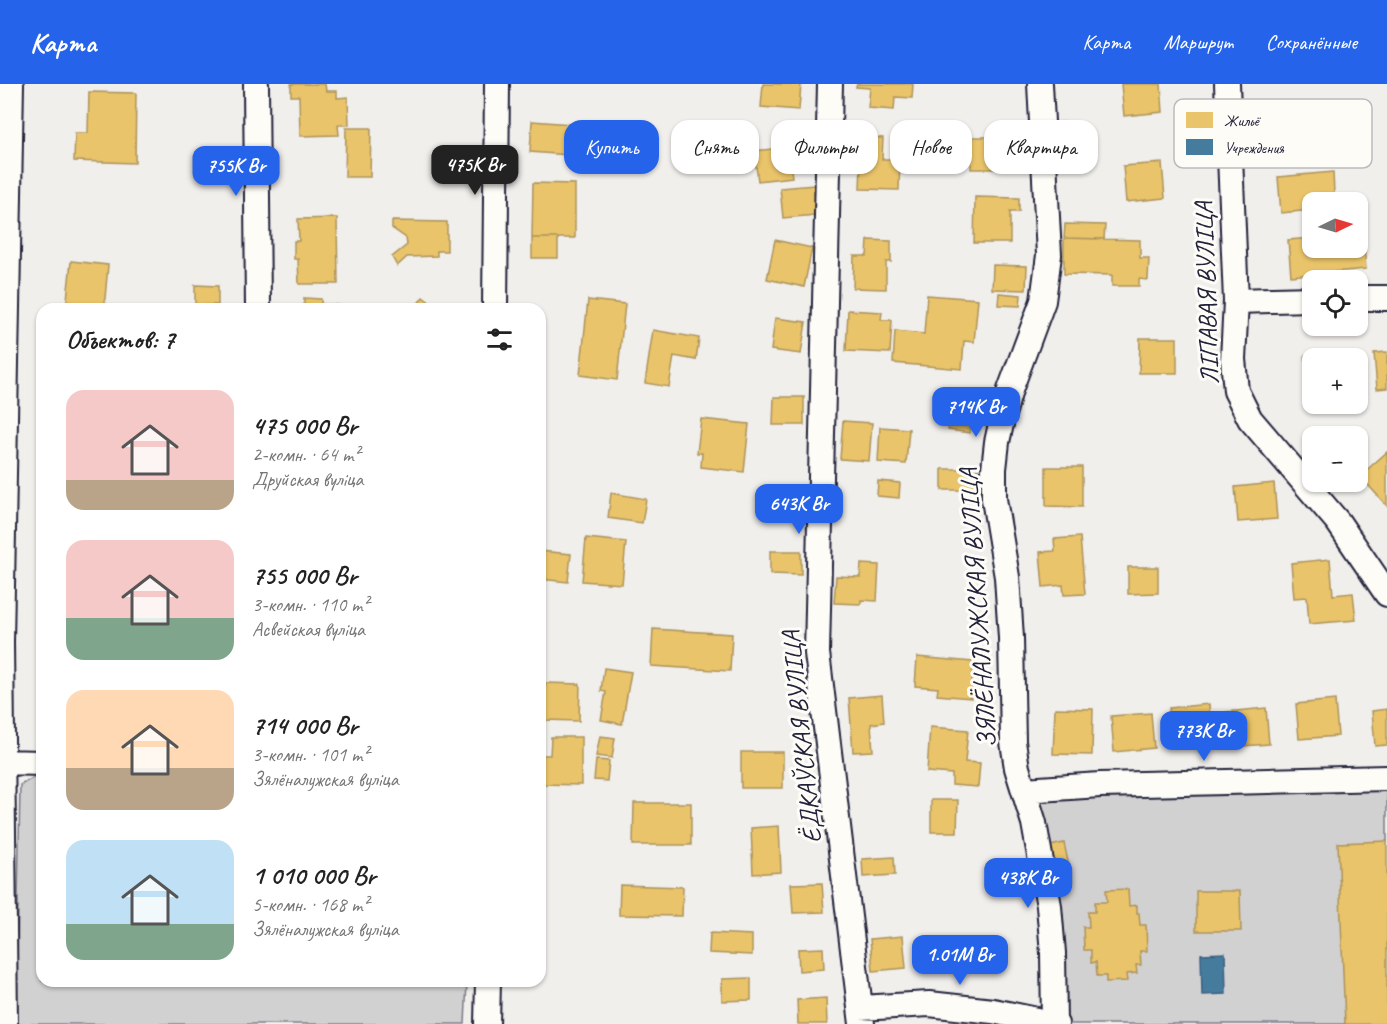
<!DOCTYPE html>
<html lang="ru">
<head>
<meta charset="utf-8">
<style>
	:root { --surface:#fff; --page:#f2f2f2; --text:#222; --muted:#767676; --accent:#2563eb }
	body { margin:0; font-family:Caveat,sans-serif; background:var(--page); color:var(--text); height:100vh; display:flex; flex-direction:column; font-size:22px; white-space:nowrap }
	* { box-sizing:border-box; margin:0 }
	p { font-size:20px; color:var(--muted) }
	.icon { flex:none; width:33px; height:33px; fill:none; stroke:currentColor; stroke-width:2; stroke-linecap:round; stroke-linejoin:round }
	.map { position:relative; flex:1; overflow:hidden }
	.details { position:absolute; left:36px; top:219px; width:510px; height:684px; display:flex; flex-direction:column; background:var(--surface); border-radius:18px; box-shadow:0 2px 4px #0004 }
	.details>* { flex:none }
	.banner { position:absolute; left:564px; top:36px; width:570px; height:54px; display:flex; gap:12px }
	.needle { width:39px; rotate:85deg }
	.controls { position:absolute; left:1302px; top:108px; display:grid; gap:12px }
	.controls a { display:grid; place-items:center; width:66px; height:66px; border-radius:12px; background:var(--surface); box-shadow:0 2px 4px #0004; font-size:30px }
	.price { position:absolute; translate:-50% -51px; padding:0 14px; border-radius:12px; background:var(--accent); color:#fff; font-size:20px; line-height:39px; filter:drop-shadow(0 2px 3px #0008) }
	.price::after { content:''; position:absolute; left:50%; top:36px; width:18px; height:14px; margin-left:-9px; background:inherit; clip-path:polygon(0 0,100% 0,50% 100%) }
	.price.on { background:#222; color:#fff }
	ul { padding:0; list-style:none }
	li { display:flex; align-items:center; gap:18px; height:150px; padding:0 30px }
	li span { display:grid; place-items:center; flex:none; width:168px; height:120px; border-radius:18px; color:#555 }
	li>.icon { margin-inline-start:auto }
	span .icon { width:72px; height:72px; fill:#fffc; stroke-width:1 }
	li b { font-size:26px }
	h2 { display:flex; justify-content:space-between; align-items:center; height:72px; padding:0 30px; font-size:26px }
	.chip { padding:0 21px; border-radius:18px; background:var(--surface); box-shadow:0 2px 4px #0004; font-size:21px; line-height:54px }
	.chip.on { background:var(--accent); color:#fff }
	header { display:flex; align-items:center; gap:36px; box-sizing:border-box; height:84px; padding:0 30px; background:var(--accent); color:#fff }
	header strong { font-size:28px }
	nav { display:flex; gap:33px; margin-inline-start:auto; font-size:21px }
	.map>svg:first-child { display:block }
	.green { fill:#d2d1d1; stroke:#7a7a86; stroke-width:1.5 }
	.homes { fill:#e9c46a; stroke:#ad935c; stroke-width:1.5 }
	.public { fill:#457b9d; stroke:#3a6080; stroke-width:1.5 }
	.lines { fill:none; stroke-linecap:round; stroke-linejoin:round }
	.street-casing { stroke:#22223b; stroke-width:28 }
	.street { stroke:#fdfcf7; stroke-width:24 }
	.labels { text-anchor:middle; stroke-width:6; stroke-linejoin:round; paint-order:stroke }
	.street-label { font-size:26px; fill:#22223b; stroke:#fdfcf7 }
	.key { fill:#fdfcf7; stroke:#bbbbbf; stroke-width:1.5 }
	.key-label { font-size:16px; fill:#22223b }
</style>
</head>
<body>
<header>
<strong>Карта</strong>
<nav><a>Карта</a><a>Маршрут</a><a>Сохранённые</a></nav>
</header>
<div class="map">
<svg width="1387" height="940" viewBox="0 0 1387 940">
	<rect width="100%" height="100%" fill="#f0efec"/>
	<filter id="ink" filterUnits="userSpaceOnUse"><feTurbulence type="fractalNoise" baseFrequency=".0167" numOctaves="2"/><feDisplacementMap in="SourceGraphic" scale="12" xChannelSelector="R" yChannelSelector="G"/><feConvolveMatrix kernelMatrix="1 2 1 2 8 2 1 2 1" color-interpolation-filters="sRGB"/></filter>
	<g filter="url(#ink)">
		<!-- green -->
		<path class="green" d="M42 689V897H467L465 940H16L20 701Z
			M1387 694V757L1345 940H1018H1054L1024 706Z"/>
		<!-- homes -->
		<path class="homes" d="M291 0H325L326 7H337V14L348 13 349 41H338L339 51 300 52 299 12H291Z
			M763 0H801L799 26 761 23Z
			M857 0H913L912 14 895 13 894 26 868 24 870 4 856 3Z
			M1121 0H1161L1163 28 1124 32Z
			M89 8 136 9 135 79 74 77 75 49H88Z
			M532 37 571 40 568 71 530 68Z
			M1073 38 1075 68 1052 69 1050 39Z
			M346 44H371L370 93H345Z
			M624 48 647 52 643 81 621 78Z
			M862 53 883 54 882 75H900L899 106 860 105Z
			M971 53H1020L1019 85H971Z
			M788 63 792 93 758 97 754 67Z
			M1162 79 1165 114 1126 118 1123 82Z
			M1333 88 1334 110 1320 111V118H1312V126L1281 129 1278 93Z
			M533 99 575 100V154H532Z
			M814 101 816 131 783 134 780 104Z
			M975 113 1019 114V128H1010V159H974Z
			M337 134 338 200H299L298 175H294V157H299L298 135Z
			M392 137 447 138V167H437V172L407 173 397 182 392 173 407 161 406 154 392 144Z
			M1065 140 1105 141 1104 155 1064 154Z
			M1358 150H1363L1366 185 1291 192 1288 156 1312 154V164H1358Z
			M532 154H558V174H532Z
			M1064 154 1140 156V174H1149L1148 196 1139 195V202H1112V191L1064 190Z
			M775 156 812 164 804 203 767 195Z
			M868 156 891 157V178H886V205L853 204 854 172H867Z
			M71 177 108 181 104 225H66Z
			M993 181 1027 182 1026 206 992 205Z
			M195 201 218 202V221H195Z
			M999 209 1021 211 1020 222 998 221Z
			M927 211 978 215 974 258 964 257 962 285 893 279 895 247 924 250Z
			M423 213 439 225H414Z
			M304 214 321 215V220L337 221V224H350V225H304Z
			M588 216 625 220 617 296 580 291Z
			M848 226 882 228 881 236H892L890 269 846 267Z
			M775 234 806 238 801 270 771 266Z
			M653 246 699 254 696 276 674 272 669 303 645 299Z
			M1140 254H1177V289H1139Z
			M1344 268 1345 274H1312V306L1308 307 1305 271Z
			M1387 268V304L1377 305 1374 269Z
			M774 313H804V341H773Z
			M953 320 974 324 970 349 948 346Z
			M701 335 749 340 744 388 701 383 702 369H697Z
			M843 337 872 339 869 377 840 375Z
			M880 343 909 345 906 380 878 378Z
			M1387 368V422L1360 392Z
			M1046 383H1082V423L1046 422Z
			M942 385H978L979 406H942Z
			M878 397 900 399 899 414 877 412Z
			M1274 399 1277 435 1238 438 1235 403Z
			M611 409 646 415 642 439 608 434Z
			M1080 453 1085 510 1064 511 1063 501 1043 503 1040 468 1055 467 1054 455Z
			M586 454 626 458 622 500 582 497Z
			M540 467 571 470 568 498 540 495Z
			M770 467H801V491L770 490Z
			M1330 475 1333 511 1353 509 1356 536 1309 540 1307 513 1294 514 1291 479Z
			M861 480 879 481 877 517 861 516V520L834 519 836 492 860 493Z
			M1128 483H1158V509L1128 510Z
			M653 545 732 550 730 587 651 582Z
			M917 573 973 578 971 614 937 611 938 604 915 602Z
			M604 584 631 588 622 640 601 636 606 608 601 607Z
			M545 599 580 600 579 637 544 636Z
			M882 611 884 638 871 640 873 667 853 668 849 614Z
			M1335 616 1338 652 1299 655 1296 620Z
			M1209 620 1212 656 1172 659 1169 624Z
			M1055 624 1093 625 1092 671 1053 670Z
			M1266 624 1269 660 1229 663 1226 628Z
			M1387 625V661L1375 662 1372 627Z
			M1151 629 1154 664 1114 668 1111 632Z
			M930 643 968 646 965 678 980 679 978 703 952 701V690L927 688Z
			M600 652 615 654 612 674 596 672Z
			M551 653H581V701L542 700V671H550Z
			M741 668H783V704H741Z
			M596 676 609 677 607 697 594 696Z
			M931 716H958L957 748H931Z
			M634 719H691V761H633Z
			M779 742 781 788 753 790 751 744Z
			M1387 757V940H1345L1338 759Z
			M1064 759 1072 796 1059 799 1050 762Z
			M894 773 895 791 863 793 862 775Z
			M822 799 824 828 793 829 791 800Z
			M620 801 683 803 682 832 619 831Z
			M1128 805 1129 822 1137 821V829H1139L1140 841H1146L1147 867H1140L1141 881H1136L1137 889 1126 890 1127 897 1106 898V892H1097L1096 878 1091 879V866H1084L1083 843H1089L1088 828H1095V818H1107L1106 806Z
			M1196 807H1240L1241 847H1196Z
			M710 849 752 851V871L709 869Z
			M903 852 906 884 873 887 870 855Z
			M823 864 824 885 799 887 798 865Z
			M751 894V916L722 917V895Z
			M826 914 827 940H798L797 916Z"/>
		<!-- public -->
		<path class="public" d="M1225 869 1226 910 1202 911 1201 870Z"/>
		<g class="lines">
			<defs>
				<path id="street" d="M256 0 258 225
					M830 0 817 569 862 940
					M1040 0 1049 171 1043 217 1010 306 1003 331 997 358 994 385V415L1007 493 1011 554 1013 658 1017 684 1034 739 1049 822 1053 869 1054 940
					M1227 0 1236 217 1233 275 1236 307 1250 335 1338 438 1387 510
					M1358 214H1387
					M1236 217 1312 215
					M495 225 497 0
					M2 678 42 679
					M1024 706 1100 701 1387 694
					M860 924 929 920 993 927 1056 940
					M5 940 1 558 11 0
					M487 940 488 897"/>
			</defs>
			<!-- street casing -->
			<use href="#street" class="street-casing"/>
			<!-- street -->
			<use href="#street" class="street"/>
		</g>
	</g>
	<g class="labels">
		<!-- street labels -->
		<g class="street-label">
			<text transform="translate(1206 209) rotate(-92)" y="9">ЛІПАВАЯ ВУЛІЦА</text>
			<text transform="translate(977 524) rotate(-94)" y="9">ЗЯЛЁНАЛУЖСКАЯ ВУЛІЦА</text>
			<text transform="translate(801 653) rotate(-96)" y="9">ЁДКАЎСКАЯ ВУЛІЦА</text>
		</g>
	</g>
	<!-- legend -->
	<rect x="1174" y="15" width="198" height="69" rx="9" class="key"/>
	<rect x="1186" y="28" width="27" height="16" fill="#e9c46a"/>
	<rect x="1186" y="55" width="27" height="16" fill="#457b9d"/>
	<g class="key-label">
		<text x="1224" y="42">Жильё</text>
		<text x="1224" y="69">Учреждения</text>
	</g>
</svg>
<div class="controls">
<a><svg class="needle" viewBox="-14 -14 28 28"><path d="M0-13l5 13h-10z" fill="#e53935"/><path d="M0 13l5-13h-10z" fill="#767676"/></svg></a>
<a><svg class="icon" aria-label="locate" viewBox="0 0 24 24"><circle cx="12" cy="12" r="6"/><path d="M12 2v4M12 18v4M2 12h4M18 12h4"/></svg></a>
<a>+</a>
<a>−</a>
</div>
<b class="price on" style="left:475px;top:112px">475K Br</b>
<b class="price" style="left:236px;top:113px">755K Br</b>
<b class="price" style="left:976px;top:354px">714K Br</b>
<b class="price" style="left:799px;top:451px">643K Br</b>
<b class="price" style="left:1204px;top:678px">773K Br</b>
<b class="price" style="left:1028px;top:825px">438K Br</b>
<b class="price" style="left:960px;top:902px">1.01M Br</b>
<div class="banner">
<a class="chip on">Купить</a>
<a class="chip">Снять</a>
<a class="chip">Фильтры</a>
<a class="chip">Новое</a>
<a class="chip">Квартира</a>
</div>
<section class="details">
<h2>Объектов: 7<svg class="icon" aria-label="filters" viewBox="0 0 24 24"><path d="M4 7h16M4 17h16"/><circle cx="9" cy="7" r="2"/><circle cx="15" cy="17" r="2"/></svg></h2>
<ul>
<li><span style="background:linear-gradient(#f6c9c9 75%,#b9a48a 0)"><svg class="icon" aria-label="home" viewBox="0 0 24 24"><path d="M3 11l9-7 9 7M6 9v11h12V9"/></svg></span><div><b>475 000 Br</b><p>2-комн. · 64 m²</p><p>Друйская вуліца</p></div></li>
<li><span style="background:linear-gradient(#f6c9c9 65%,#7fa58c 0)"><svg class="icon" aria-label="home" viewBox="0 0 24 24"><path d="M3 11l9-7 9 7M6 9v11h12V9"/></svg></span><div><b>755 000 Br</b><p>3-комн. · 110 m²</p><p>Асвейская вуліца</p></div></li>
<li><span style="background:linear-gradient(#ffd9b3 65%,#b9a48a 0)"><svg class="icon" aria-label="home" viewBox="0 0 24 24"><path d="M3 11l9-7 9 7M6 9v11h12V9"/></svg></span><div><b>714 000 Br</b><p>3-комн. · 101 m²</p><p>Зялёналужская вуліца</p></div></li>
<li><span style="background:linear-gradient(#bfe0f5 70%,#7fa58c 0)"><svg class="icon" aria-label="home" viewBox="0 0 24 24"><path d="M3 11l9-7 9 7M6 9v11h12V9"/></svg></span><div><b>1 010 000 Br</b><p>5-комн. · 168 m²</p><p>Зялёналужская вуліца</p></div></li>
</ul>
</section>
</div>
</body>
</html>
